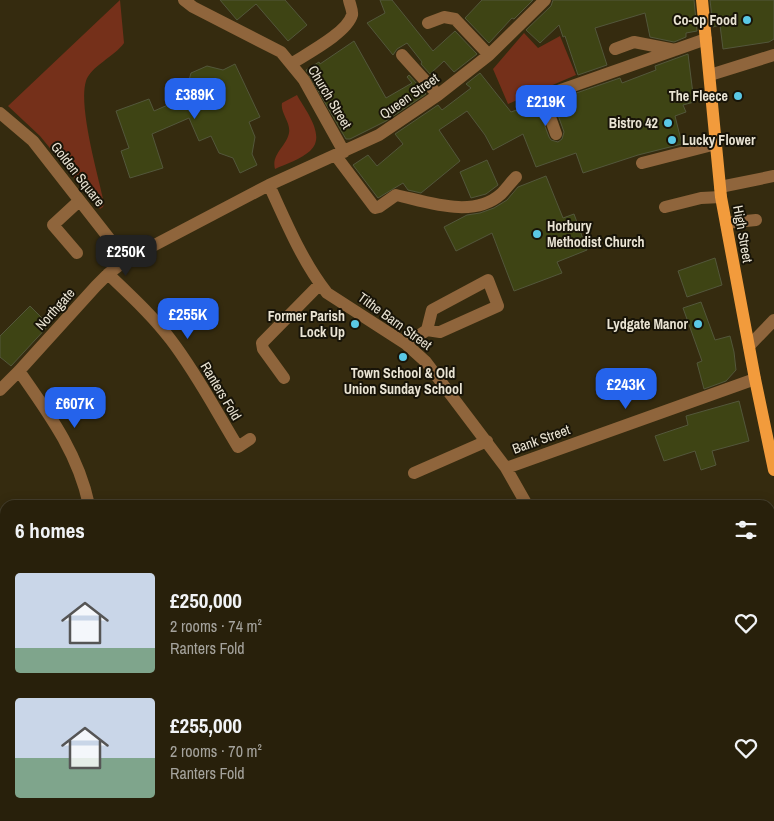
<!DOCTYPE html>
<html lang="en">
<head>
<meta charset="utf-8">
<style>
	:root { --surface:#28200b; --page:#302814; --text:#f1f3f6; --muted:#a5a39d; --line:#443e2c; --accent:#2563eb }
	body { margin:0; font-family:"Archivo Narrow",sans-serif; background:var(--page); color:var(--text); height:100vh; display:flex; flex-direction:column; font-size:19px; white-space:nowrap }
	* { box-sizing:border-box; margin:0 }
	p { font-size:16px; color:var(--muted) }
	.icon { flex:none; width:28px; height:28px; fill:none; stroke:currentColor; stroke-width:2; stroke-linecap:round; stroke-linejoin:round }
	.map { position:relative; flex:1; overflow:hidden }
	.sheet { position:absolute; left:0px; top:500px; width:775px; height:321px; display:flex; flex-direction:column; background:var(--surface); border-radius:15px 15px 0 0; box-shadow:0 2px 12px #0003,0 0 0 1px var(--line) }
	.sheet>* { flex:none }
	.price { position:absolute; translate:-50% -42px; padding:0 11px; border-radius:10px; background:var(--accent); color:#fff; font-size:16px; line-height:32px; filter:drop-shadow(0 1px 2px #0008) }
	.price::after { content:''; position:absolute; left:50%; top:30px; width:15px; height:11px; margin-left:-8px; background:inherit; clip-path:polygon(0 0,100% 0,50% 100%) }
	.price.selected { background:#222; color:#fff }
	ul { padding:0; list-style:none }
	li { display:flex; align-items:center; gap:15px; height:125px; padding:0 15px }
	li span { display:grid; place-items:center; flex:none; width:140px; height:100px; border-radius:5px; color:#555 }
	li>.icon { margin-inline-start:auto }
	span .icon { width:60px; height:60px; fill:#fffc; stroke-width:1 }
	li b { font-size:21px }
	h2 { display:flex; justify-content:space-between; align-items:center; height:60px; padding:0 15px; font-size:21px }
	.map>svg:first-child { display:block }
	.green { fill:#75301a }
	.building { fill:#3e4414; stroke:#53573b }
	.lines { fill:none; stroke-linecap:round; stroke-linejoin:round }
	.minor { stroke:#8f653c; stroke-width:12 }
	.major { stroke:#f29b3c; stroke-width:12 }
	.poi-dot { fill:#5ac8e5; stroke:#181408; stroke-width:2 }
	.labels { text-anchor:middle; stroke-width:4; stroke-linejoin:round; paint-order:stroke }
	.poi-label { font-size:14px; font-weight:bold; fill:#eae4d4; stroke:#181408; text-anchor:end }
	.street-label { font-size:14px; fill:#eae4d4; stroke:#181408 }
</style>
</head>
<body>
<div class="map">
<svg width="774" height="821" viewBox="0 0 774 821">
	<rect width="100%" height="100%" fill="#352b0f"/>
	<!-- green -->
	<path class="green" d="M120 0 124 43C115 56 90 67 86 81 78 106 98 175 104 203L103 207 100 209 40 136 8 106Z
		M524 33 538 48 560 36 576 75 508 104 493 69Z
		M297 95C305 110 327 136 310 151 301 159 286 164 275 169 271 154 286 147 289 133 291 122 280 113 282 103Z"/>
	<!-- building -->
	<path class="building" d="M220 0H285L307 25 288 41 256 4 237 20Z
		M380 0H392L433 51 455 31 477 54 454 72 444 61 430 74 421 64 422 62 407 43 397 49 393 55 367 23 385 13Z
		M482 0H533L514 19 512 18 489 43 465 18Z
		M553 0H694L697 31 686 33V37L674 42 650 37 645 13 595 28 607 65 578 75 565 36 563 37 559 25 540 43 526 30 551 6Z
		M710 0H774V39L769 42 723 49 720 25 713 27Z
		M354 41 386 98 412 83 407 77 409 75 426 94 386 121 350 139H346L306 70 319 62 320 64Z
		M688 54 694 102 683 105 686 112 675 116 682 144 638 155 583 173 576 153 536 167 523 134 493 150 485 135 467 111 439 130 460 161 421 193 408 190 403 183 378 198 353 165 368 155 377 166 403 144 395 134 438 105 442 110 471 88 466 84 480 73 511 112 530 105 531 107 537 105 549 137 551 140 558 142 562 139 564 132 553 101 620 78 622 83 656 70 655 66Z
		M235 64 260 117 249 122 255 137 252 154 257 165 240 173 233 158 219 153 211 136 199 141 189 118 152 134 163 168 130 178 121 151 129 148 116 111 149 99 154 111 184 98 191 73 207 66 223 70Z
		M487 160 498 185 486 194 471 198 460 172Z
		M546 176 563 218 574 214 587 250 557 262 562 273 514 291 492 233 456 251 444 227 467 215 480 213 494 208 507 200 518 187Z
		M715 258 722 285 687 297 678 271Z
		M701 302 715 340 730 336 734 352 736 370 726 381 704 389 697 363 702 361 683 308Z
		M30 306 49 325 11 366 0 357V336Z
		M739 401 749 441 712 451 716 465 701 470 695 451 664 461 655 436 688 425 686 416Z"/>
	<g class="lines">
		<!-- minor -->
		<path class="minor" d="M184 0 193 7 281 52 304 80 344 152
			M428 23 444 17 455 19 489 55
			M615 49 634 42 675 50
			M402 55 438 95
			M291 64C306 54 347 33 352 15 353 11 350 5 349 0
			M710 75 774 55
			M0 113 33 141 126 260
			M556 134 544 100V96L706 39
			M336 156 375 208 379 207 396 195C428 202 473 219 501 194 506 189 511 182 516 177
			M642 163 716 144
			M269 185C286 222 302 261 327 293L406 344 426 362 506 468 527 505
			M720 187 774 176
			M665 207 701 198 721 197
			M726 223 756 220
			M77 253 53 225 79 201
			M108 274C130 295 153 316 171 340 197 374 216 411 238 447L250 439
			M406 344 427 330 440 332 498 306 488 280 432 310 427 330
			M749 346 774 320
			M19 371C49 414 78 453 89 505
			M284 378 263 349 262 343 320 284
			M0 390 19 371 96 286 108 274 126 260 269 185 379 135 438 95 489 55 545 0
			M506 468 755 379
			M414 473 487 441
			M536 816 538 821
			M755 816 766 821
			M157 821 158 816
			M683 821 695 816"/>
		<!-- major -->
		<path class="major" d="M702 0 721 197 755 379 774 470"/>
	</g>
	<!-- markers -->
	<g class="poi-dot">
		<circle cx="747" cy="20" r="5"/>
		<circle cx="738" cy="96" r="5"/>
		<circle cx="668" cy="123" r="5"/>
		<circle cx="672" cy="140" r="5"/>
		<circle cx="537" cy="234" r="5"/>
		<circle cx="355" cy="324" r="5"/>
		<circle cx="698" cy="324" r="5"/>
		<circle cx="403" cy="357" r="5"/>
	</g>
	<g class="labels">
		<!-- poi labels -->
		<g class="poi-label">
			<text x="737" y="25">Co-op Food</text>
			<text x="728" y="101">The Fleece</text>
			<text x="658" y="128">Bistro 42</text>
			<text x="682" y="145" text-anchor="start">Lucky Flower</text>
			<text x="547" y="231" text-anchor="start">Horbury<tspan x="547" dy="16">Methodist Church</tspan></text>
			<text x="345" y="321">Former Parish<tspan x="345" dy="16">Lock Up</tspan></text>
			<text x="688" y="329">Lydgate Manor</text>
			<text x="403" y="378" text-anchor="middle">Town School &amp; Old<tspan x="403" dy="16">Union Sunday School</tspan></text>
		</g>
		<!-- street labels -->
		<g class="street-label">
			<text transform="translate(409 96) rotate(-35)" y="5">Queen Street</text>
			<text transform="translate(330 97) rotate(59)" y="5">Church Street</text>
			<text transform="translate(78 174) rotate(52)" y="5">Golden Square</text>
			<text transform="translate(743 234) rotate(80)" y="5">High Street</text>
			<text transform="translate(55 309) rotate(-48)" y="5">Northgate</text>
			<text transform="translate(395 321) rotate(36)" y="5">Tithe Barn Street</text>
			<text transform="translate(221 391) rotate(59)" y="5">Ranters Fold</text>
			<text transform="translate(541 439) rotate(-20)" y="5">Bank Street</text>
		</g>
	</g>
</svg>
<b class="price" style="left:195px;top:120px">£389K</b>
<b class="price" style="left:546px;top:127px">£219K</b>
<b class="price selected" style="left:126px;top:277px">£250K</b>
<b class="price" style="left:188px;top:340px">£255K</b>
<b class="price" style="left:626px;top:410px">£243K</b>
<b class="price" style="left:75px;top:429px">£607K</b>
<section class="sheet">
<h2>6 homes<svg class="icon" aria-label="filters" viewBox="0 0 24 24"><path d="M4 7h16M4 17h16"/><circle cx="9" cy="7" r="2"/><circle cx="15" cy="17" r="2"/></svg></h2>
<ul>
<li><span style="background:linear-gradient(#c9d6e8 75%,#7fa58c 0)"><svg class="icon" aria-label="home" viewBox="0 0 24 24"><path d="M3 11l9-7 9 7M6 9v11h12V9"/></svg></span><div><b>£250,000</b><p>2 rooms · 74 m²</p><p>Ranters Fold</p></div><svg class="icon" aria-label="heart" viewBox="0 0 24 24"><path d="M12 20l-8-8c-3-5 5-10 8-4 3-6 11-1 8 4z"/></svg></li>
<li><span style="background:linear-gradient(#c9d6e8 60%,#7fa58c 0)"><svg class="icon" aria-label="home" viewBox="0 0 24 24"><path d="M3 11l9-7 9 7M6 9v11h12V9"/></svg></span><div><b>£255,000</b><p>2 rooms · 70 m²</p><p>Ranters Fold</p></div><svg class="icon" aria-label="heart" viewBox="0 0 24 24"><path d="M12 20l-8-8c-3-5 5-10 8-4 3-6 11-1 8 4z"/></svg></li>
</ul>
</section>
</div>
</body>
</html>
